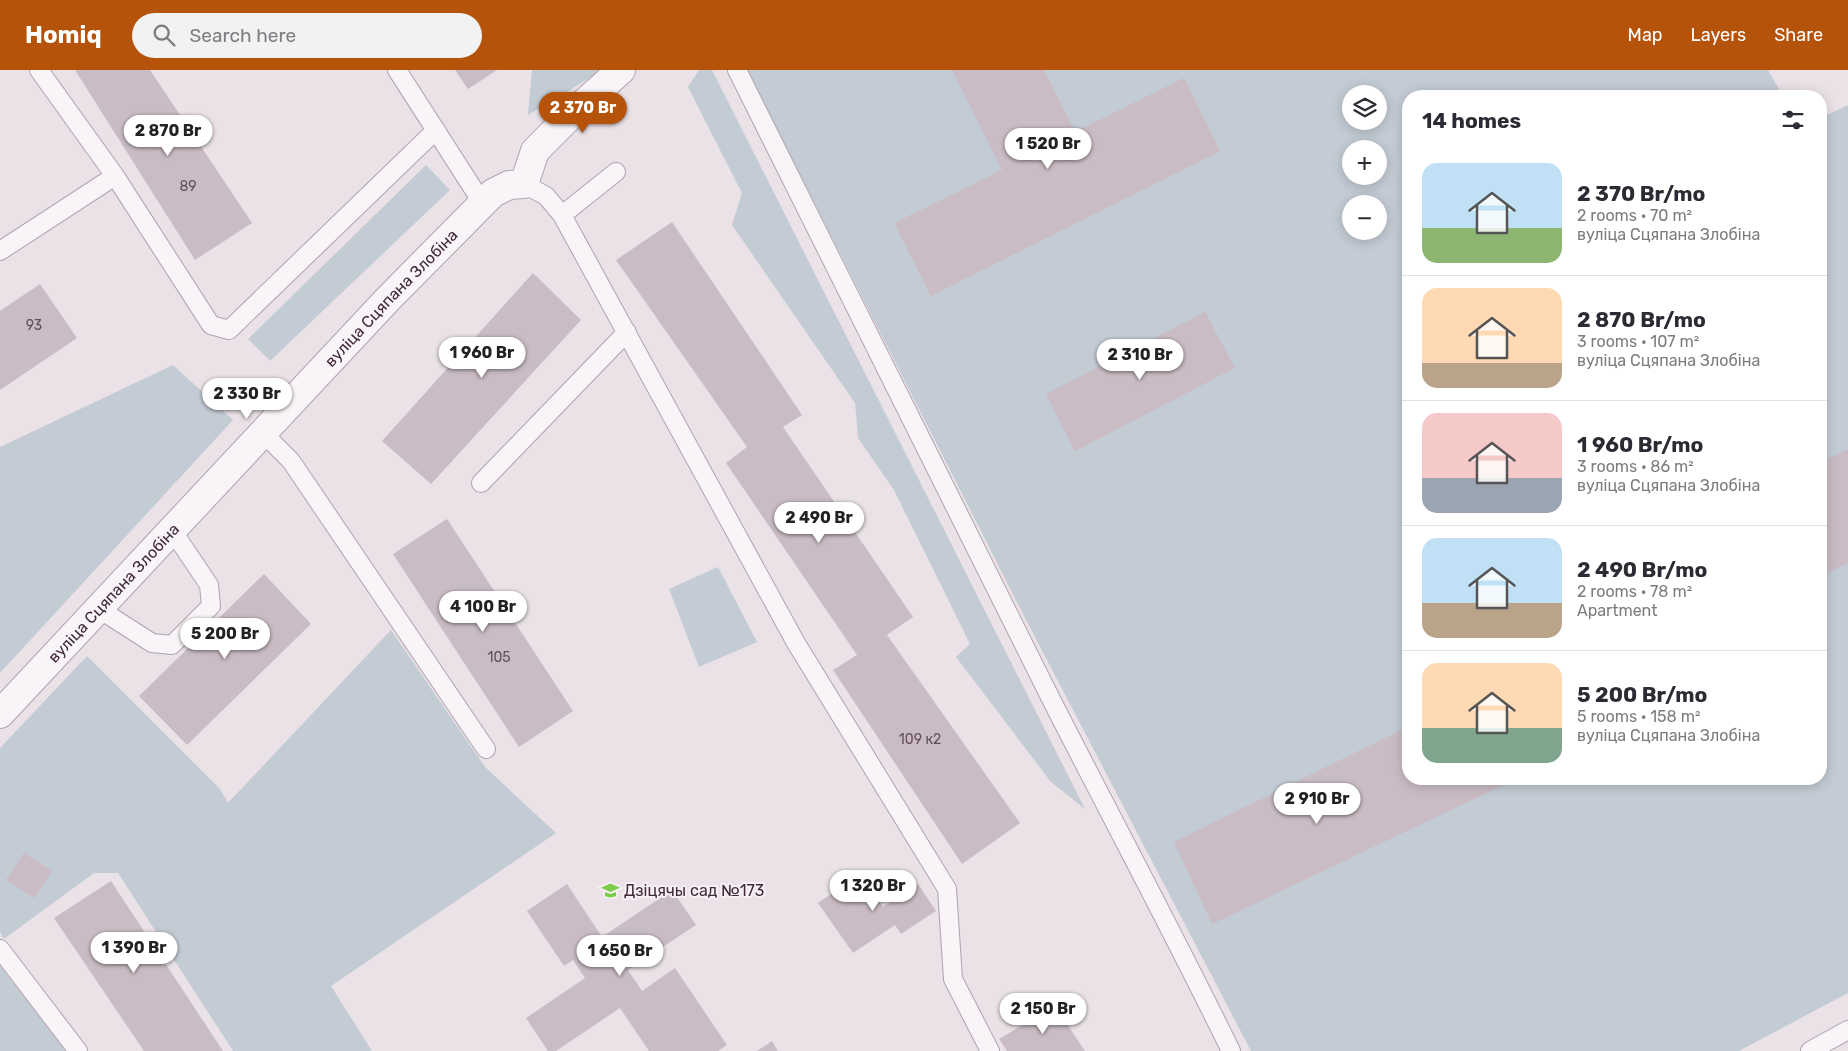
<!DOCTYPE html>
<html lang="en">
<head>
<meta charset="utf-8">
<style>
	:root { --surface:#fff; --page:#f2f2f3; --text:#2b2b33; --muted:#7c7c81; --line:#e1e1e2; --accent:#b45309 }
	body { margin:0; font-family:Rubik,sans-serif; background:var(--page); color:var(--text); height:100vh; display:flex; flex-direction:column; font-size:19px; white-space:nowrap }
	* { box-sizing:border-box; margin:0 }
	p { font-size:16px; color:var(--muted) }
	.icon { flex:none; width:28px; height:28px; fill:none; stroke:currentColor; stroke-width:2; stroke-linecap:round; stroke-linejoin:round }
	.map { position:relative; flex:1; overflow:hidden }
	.side { position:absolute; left:1402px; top:20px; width:425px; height:695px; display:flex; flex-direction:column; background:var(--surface); border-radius:20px; box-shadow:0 2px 12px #0003 }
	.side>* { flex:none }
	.controls { position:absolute; left:1342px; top:15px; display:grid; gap:10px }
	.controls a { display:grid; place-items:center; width:45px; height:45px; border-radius:50%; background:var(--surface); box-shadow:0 2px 12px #0003; font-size:25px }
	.price { position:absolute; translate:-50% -42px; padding:0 11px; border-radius:18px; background:#fff; color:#222; font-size:16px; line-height:32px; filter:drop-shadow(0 1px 2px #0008) }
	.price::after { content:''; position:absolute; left:50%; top:30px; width:15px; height:11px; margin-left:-8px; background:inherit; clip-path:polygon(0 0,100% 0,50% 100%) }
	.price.active { background:var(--accent); color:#fff }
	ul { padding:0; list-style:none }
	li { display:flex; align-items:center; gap:15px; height:125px; padding:0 20px }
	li+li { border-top:1px solid var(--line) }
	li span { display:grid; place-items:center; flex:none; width:140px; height:100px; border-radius:15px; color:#555 }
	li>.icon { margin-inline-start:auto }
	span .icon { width:60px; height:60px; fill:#fffc; stroke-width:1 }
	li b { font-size:21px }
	h2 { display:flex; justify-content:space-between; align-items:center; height:60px; padding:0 20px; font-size:21px }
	header { display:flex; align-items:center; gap:30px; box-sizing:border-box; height:70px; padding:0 25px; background:var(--accent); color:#fff }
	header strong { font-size:24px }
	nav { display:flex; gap:28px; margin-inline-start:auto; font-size:18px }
	.search { width:350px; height:45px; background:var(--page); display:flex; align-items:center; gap:12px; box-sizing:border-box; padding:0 18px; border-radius:28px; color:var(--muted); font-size:19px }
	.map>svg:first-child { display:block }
	.green { fill:#c3cbd4; fill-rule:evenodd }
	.building { fill:#cabcc4 }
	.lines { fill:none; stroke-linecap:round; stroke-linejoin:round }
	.lane-casing { stroke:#b1a3ac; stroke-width:20 }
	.street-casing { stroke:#b1a3ac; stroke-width:30 }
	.lane { stroke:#f8f4f7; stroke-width:18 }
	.street { stroke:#f8f4f7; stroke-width:28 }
	.labels { text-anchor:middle; stroke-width:4; stroke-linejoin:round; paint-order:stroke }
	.number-label { font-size:14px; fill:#644e5b }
	.street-label { font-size:16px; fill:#422a38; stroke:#f7f1f5 }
	.poi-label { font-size:16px; fill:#422a38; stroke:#f7f1f5; text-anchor:start }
</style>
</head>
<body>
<header>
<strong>Homiq</strong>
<div class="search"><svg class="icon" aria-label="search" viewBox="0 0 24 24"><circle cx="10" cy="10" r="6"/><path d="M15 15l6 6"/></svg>Search here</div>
<nav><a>Map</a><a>Layers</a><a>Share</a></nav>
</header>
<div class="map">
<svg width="1848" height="981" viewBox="0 0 1848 981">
	<rect width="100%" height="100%" fill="#eae2e7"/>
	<!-- green -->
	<path class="green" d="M532 0H598L593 6 528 45Z
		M699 0H712L1085 739 1051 712 956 587 970 574 894 420 858 368 855 333 732 155 742 123 688 17Z
		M747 0H1768L1783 26H1409V709H1821V48L1848 35V923L1739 981H1251L1024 546ZM1351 24H1379V51H1351ZM1351 79H1379V106H1351ZM1351 134H1379V161H1351Z
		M426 95 450 120 270 291 248 269Z
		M173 295 233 350 0 603V377Z
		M718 497 757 572 699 597 669 519Z
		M391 560 485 697 556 763 331 916 372 981H233L118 803H94L4 869 0 862V678L87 586 220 719 228 733Z
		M0 896 66 981H0Z"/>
	<!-- building -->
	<path class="building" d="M75 0H150L252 153 195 190Z
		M455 0H497L468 19Z
		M952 0H1044L1075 62 1184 8 1220 81 931 226 894 153 1002 100Z
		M672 152 802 345 783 357 913 547 878 571 887 565 1020 753 962 794 833 600 857 585 726 393 747 377 616 190Z
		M533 203 581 250 431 414 382 371Z
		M40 214 77 268 0 320V241Z
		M1205 242 1235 298 1075 381 1046 324Z
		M1848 379V493L1821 506V392Z
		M447 449 573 641 519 677 393 484Z
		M264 504 311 554 187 675 139 626Z
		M1409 656V709H1516L1212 854 1174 772Z
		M24 783 52 801 34 828 6 810Z
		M861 804 883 837 918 814 936 841 901 864 895 855 853 883 818 833Z
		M111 811 223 981H144L54 848Z
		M567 814 602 867 672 820 696 855 628 900 642 921 675 898 727 975 718 981H649L620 938 556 981H548L526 948 585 908 573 890 564 896 527 841Z
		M1055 936 1085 981H1007L999 969Z
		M772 971 778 981H757Z"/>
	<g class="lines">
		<defs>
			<path id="lane" d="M39 0 115 106 211 255 229 260 436 60
				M397 0 483 134
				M737 0C842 209 945 419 1050 627 1110 745 1173 862 1231 981
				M524 114 546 126 562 145 796 573 947 819 953 909 990 981
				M562 145 616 102
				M0 181 115 106
				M263 363 291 391 486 679
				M481 413 627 262
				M99 539 152 573 172 575 211 536 209 515 172 460
				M0 879 78 981
				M1810 981 1848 960"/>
			<g id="street">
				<path id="s1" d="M0 644 388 229 493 123 509 115 524 114 535 81 573 43 621 0"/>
			</g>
		</defs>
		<!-- lane casing -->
		<use href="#lane" class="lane-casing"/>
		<!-- street casing -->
		<use href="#street" class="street-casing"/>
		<!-- lane -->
		<use href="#lane" class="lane"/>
		<!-- street -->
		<use href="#street" class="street"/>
	</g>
	<!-- icons -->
	<defs>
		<symbol id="school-bare" viewBox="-9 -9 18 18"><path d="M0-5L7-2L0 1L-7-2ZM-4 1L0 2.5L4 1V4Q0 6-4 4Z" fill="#7dcc4a" stroke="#f7f1f5" stroke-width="2.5" paint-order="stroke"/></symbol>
	</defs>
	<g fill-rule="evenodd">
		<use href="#school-bare" x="598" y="808" width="25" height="25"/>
	</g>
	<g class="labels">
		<!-- number labels -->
		<g class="number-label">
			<text x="188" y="121">89</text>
			<text x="34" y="260">93</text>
			<text x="499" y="592">105</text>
			<text x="920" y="674">109 к2</text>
		</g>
		<!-- street labels -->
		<g class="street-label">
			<text dy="6" stroke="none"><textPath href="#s1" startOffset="571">вуліца Сцяпана Злобіна</textPath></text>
			<text dy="6" stroke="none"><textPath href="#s1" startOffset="166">вуліца Сцяпана Злобіна</textPath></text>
		</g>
		<!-- poi labels -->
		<g class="poi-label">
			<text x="624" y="826">Дзіцячы сад №173</text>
		</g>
	</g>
</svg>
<div class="controls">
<a><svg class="icon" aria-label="layers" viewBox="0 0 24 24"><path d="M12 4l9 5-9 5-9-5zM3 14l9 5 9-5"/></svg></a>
<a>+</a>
<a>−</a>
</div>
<b class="price active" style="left:583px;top:64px">2 370 Br</b>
<b class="price" style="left:168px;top:87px">2 870 Br</b>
<b class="price" style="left:1048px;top:100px">1 520 Br</b>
<b class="price" style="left:482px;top:309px">1 960 Br</b>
<b class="price" style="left:1140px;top:311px">2 310 Br</b>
<b class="price" style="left:247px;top:350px">2 330 Br</b>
<b class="price" style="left:819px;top:474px">2 490 Br</b>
<b class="price" style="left:483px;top:563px">4 100 Br</b>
<b class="price" style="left:225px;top:590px">5 200 Br</b>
<b class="price" style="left:1317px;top:755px">2 910 Br</b>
<b class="price" style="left:873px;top:842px">1 320 Br</b>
<b class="price" style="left:134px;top:904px">1 390 Br</b>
<b class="price" style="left:620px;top:907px">1 650 Br</b>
<b class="price" style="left:1043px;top:965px">2 150 Br</b>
<section class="side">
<h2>14 homes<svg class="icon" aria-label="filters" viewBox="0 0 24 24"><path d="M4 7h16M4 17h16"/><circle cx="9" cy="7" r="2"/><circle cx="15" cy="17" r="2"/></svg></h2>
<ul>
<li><span style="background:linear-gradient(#bfe0f5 65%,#8fb573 0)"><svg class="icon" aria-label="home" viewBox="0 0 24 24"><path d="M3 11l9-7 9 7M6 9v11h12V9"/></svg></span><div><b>2 370 Br/mo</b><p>2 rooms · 70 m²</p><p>вуліца Сцяпана Злобіна</p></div></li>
<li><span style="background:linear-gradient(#ffd9b3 75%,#b9a48a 0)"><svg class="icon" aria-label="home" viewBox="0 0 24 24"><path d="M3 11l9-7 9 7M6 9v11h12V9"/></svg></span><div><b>2 870 Br/mo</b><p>3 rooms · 107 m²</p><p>вуліца Сцяпана Злобіна</p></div></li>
<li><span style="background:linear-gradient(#f6c9c9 65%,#9aa5b1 0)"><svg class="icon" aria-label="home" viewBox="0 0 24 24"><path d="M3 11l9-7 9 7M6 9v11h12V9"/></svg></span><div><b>1 960 Br/mo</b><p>3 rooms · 86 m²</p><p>вуліца Сцяпана Злобіна</p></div></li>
<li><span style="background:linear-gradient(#bfe0f5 65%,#b9a48a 0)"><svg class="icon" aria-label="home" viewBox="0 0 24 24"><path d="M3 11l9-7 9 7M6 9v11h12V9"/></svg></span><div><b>2 490 Br/mo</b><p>2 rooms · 78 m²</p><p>Apartment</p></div></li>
<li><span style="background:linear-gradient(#ffd9b3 65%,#7fa58c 0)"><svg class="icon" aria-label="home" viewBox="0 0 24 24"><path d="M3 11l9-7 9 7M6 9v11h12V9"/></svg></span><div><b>5 200 Br/mo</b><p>5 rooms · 158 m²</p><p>вуліца Сцяпана Злобіна</p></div></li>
</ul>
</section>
</div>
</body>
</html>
